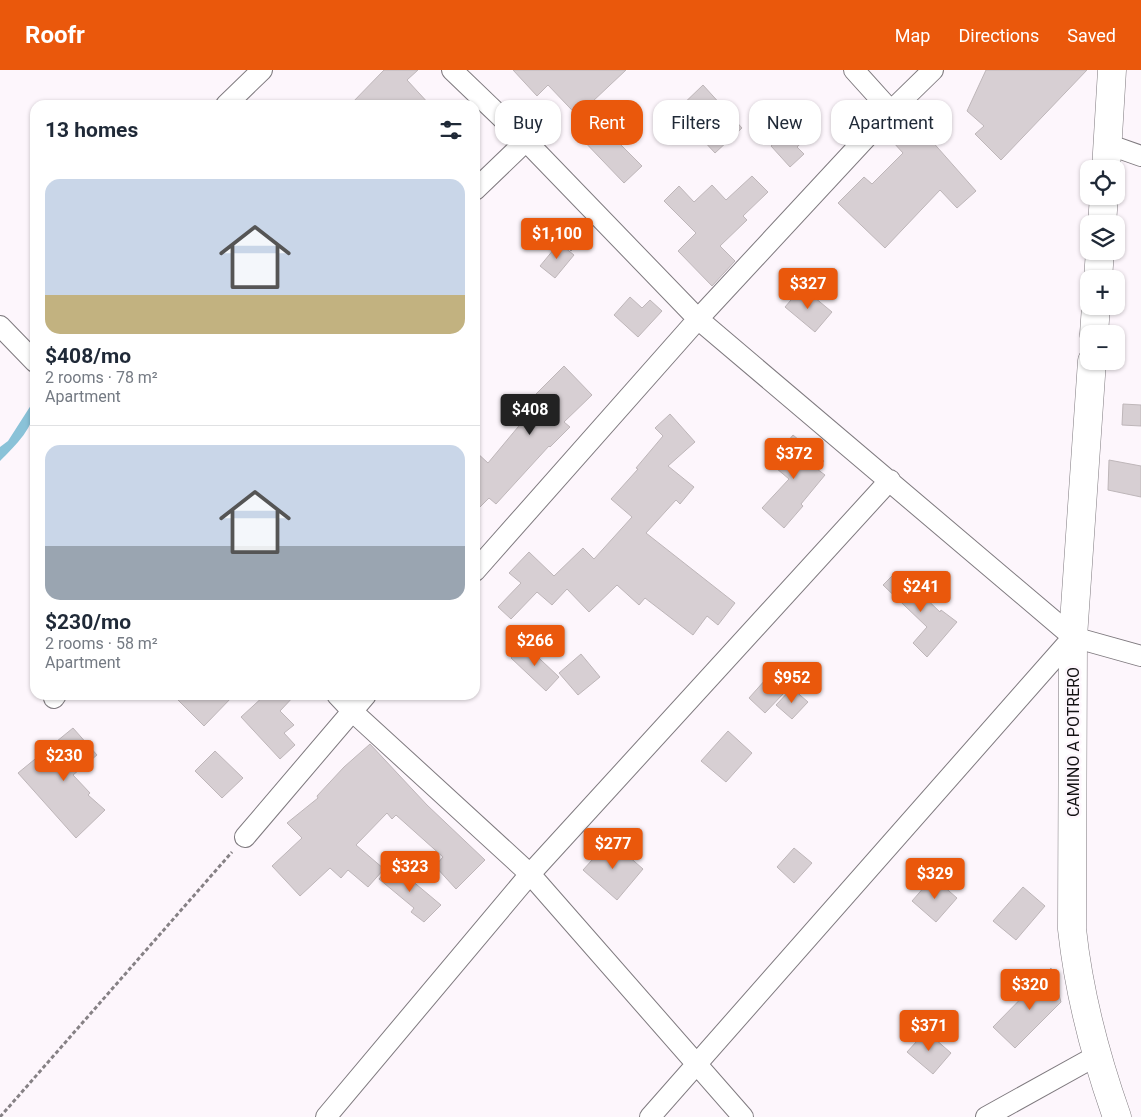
<!DOCTYPE html>
<html lang="en">
<head>
<meta charset="utf-8">
<style>
	:root { --surface:#fff; --page:#f2f2f3; --text:#1f2937; --muted:#747a83; --line:#e0e1e3; --accent:#ea580c }
	body { margin:0; font-family:Roboto,sans-serif; background:var(--page); color:var(--text); height:100vh; display:flex; flex-direction:column; font-size:19px; white-space:nowrap }
	* { box-sizing:border-box; margin:0 }
	p { font-size:16px; color:var(--muted) }
	.icon { flex:none; width:28px; height:28px; fill:none; stroke:currentColor; stroke-width:2; stroke-linecap:round; stroke-linejoin:round }
	.map { position:relative; flex:1; overflow:hidden }
	.drawer { position:absolute; left:30px; top:30px; width:450px; height:600px; display:flex; flex-direction:column; background:var(--surface); border-radius:15px; box-shadow:0 1px 4px #0004 }
	.drawer>* { flex:none }
	.banner { position:absolute; left:495px; top:30px; width:475px; height:45px; display:flex; gap:10px }
	.fabs { position:absolute; left:1080px; top:90px; display:grid; gap:10px }
	.fabs a { display:grid; place-items:center; width:45px; height:45px; border-radius:10px; background:var(--surface); box-shadow:0 1px 4px #0004; font-size:25px }
	.price { position:absolute; translate:-50% -42px; padding:0 11px; border-radius:5px; background:var(--accent); color:#fff; font-size:16px; line-height:32px; filter:drop-shadow(0 1px 2px #0008) }
	.price::after { content:''; position:absolute; left:50%; top:30px; width:15px; height:11px; margin-left:-8px; background:inherit; clip-path:polygon(0 0,100% 0,50% 100%) }
	.price.active { background:#222; color:#fff }
	ul { padding:0; list-style:none }
	li { display:grid; align-content:center; gap:10px; height:265px; padding:0 15px }
	li+li { border-top:1px solid var(--line) }
	li span { display:grid; place-items:center; height:155px; border-radius:15px; color:#555 }
	li>.icon { margin-inline-start:auto }
	span .icon { width:90px; height:90px; fill:#fffc; stroke-width:1 }
	li b { font-size:21px }
	h2 { display:flex; justify-content:space-between; align-items:center; height:60px; padding:0 15px; font-size:21px }
	.pill { padding:0 18px; border-radius:15px; background:var(--surface); box-shadow:0 1px 4px #0004; font-size:18px; line-height:45px }
	.pill.active { background:var(--accent); color:#fff }
	header { display:flex; align-items:center; gap:30px; box-sizing:border-box; height:70px; padding:0 25px; background:var(--accent); color:#fff }
	header strong { font-size:24px }
	nav { display:flex; gap:28px; margin-inline-start:auto; font-size:18px }
	.map>svg:first-child { display:block }
	.water { fill:#8ac2d8 }
	.building { fill:#d7cfd3; stroke:#beb6b9 }
	.lines { fill:none; stroke-linecap:round; stroke-linejoin:round }
	.street-casing { stroke:#7f7a7f; stroke-width:22 }
	.secondary-casing { stroke:#7f7a7f; stroke-width:29 }
	.path { stroke:#868185; stroke-width:3; stroke-dasharray:4 2.5; stroke-linecap:butt }
	.street { stroke:#fff; stroke-width:20 }
	.secondary { stroke:#fff; stroke-width:28 }
	.labels { text-anchor:middle; stroke-width:5; stroke-linejoin:round; paint-order:stroke }
	.street-label { font-size:16px; fill:#131113; stroke:#fdf6fc }
</style>
</head>
<body>
<header>
<strong>Roofr</strong>
<nav><a>Map</a><a>Directions</a><a>Saved</a></nav>
</header>
<div class="map">
<svg width="1141" height="1047" viewBox="0 0 1141 1047">
	<rect width="100%" height="100%" fill="#fdf6fc"/>
	<!-- water -->
	<path class="water" d="M33 332 35 334C35 357 16 375 0 391V377L8 371Z"/>
	<!-- building -->
	<path class="building" d="M384 0H418L407 10 430 35H350Z
		M513 0H626L592 32 620 60 613 67 642 96 624 113 579 66 588 57 548 15 537 26Z
		M986 0H1087L1001 90 975 64 984 56 967 41Z
		M703 15 742 58 715 83 676 41Z
		M783 33 811 64 797 77 804 84 790 97 771 76 782 66 765 48Z
		M915 52 976 121 957 138 940 120 885 178 838 133 864 107 872 114 903 83 893 72Z
		M752 106 768 122 743 146 747 150 720 176 735 191 712 216 678 181 696 163 664 131 679 116 694 132 712 115 726 130Z
		M571 152 585 166 571 181 557 167Z
		M559 173 574 185 555 208 540 196Z
		M802 217 832 242 815 262 785 237Z
		M630 227 642 238 650 230 662 241 638 267 614 245Z
		M564 296 592 325 564 352 570 357 550 377 549 376 496 434 489 428 475 442V381L488 393 523 351 516 344Z
		M1123 334 1141 335V356L1122 355Z
		M670 344 695 372 668 396 694 417 680 434 676 430 646 463 735 533 718 555 707 546 693 565 645 528 639 535 617 515 589 542 567 519 552 535 537 522 511 549 498 537 521 513 509 503 529 482 554 506 583 478 594 489 632 447 611 429 638 399 636 398 663 366 655 358Z
		M793 365 824 391 817 399 825 405 801 434 803 436 784 458 762 438 789 409 770 393Z
		M1109 390 1141 396V427L1108 420Z
		M897 501 940 542 941 540 957 552 927 587 913 573 927 557 883 515Z
		M524 574 559 607 546 621 511 588Z
		M581 584 600 607 578 625 559 603Z
		M766 609 783 624 765 643 749 628Z
		M792 618 808 632 792 649 776 635Z
		M173 625H234L204 656Z
		M265 625H295L280 641 294 655 284 663 295 675 280 689 241 647Z
		M73 658 97 685 73 705 90 723 88 725 105 740 76 768 18 703Z
		M728 661 752 683 726 712 701 691Z
		M370 674 427 735 485 790 456 819 435 796 443 787 396 745 392 749 387 743 356 775 384 799 368 817 348 800 341 808 330 798 300 826 272 796 302 768 287 753 318 728 317 726 344 697Z
		M215 681 243 708 222 728 195 701Z
		M610 770 643 799 617 830 583 800Z
		M794 778 812 793 794 813 777 797Z
		M392 794 441 835 424 852 411 842 414 838 379 809Z
		M933 807 957 828 936 852 912 831Z
		M1023 817 1045 836 1016 870 993 851Z
		M1051 898 1061 932 1015 978 993 957Z
		M926 961 951 983 933 1004 907 982Z"/>
	<g class="lines">
		<defs>
			<path id="street" d="M452 0 526 71 698 249 1073 567 1141 586
				M854 0 891 41
				M226 35 262 0
				M1107 74 1141 86
				M475 120 526 71
				M0 256 35 292
				M475 501 698 249 891 41 933 0
				M337 625 352 641 530 804 743 1047
				M54 628 56 625
				M245 767 366 625
				M326 1047 530 804 890 410
				M650 1047 1073 567
				M986 1047 1096 986"/>
			<path id="secondary" d="M1106 99 1112 0
				M1102 154 1104 126
				M1098 209 1100 181
				M1094 264 1096 236
				M1092 291 1073 567 1072 859C1079 924 1095 985 1117 1047"/>
		</defs>
		<!-- street casing -->
		<use href="#street" class="street-casing"/>
		<!-- secondary casing -->
		<use href="#secondary" class="secondary-casing"/>
		<!-- path -->
		<path class="path" d="M0 1047 232 782"/>
		<!-- street -->
		<use href="#street" class="street"/>
		<!-- secondary -->
		<use href="#secondary" class="secondary"/>
	</g>
	<g class="labels">
		<!-- street labels -->
		<g class="street-label">
			<text transform="translate(1073 672) rotate(-90)" y="6">CAMINO A POTRERO</text>
		</g>
	</g>
</svg>
<div class="fabs">
<a><svg class="icon" aria-label="locate" viewBox="0 0 24 24"><circle cx="12" cy="12" r="6"/><path d="M12 2v4M12 18v4M2 12h4M18 12h4"/></svg></a>
<a><svg class="icon" aria-label="layers" viewBox="0 0 24 24"><path d="M12 4l9 5-9 5-9-5zM3 14l9 5 9-5"/></svg></a>
<a>+</a>
<a>−</a>
</div>
<b class="price" style="left:557px;top:190px">$1,100</b>
<b class="price" style="left:808px;top:240px">$327</b>
<b class="price active" style="left:530px;top:366px">$408</b>
<b class="price" style="left:794px;top:410px">$372</b>
<b class="price" style="left:921px;top:543px">$241</b>
<b class="price" style="left:535px;top:597px">$266</b>
<b class="price" style="left:792px;top:634px">$952</b>
<b class="price" style="left:64px;top:712px">$230</b>
<b class="price" style="left:613px;top:800px">$277</b>
<b class="price" style="left:410px;top:823px">$323</b>
<b class="price" style="left:935px;top:830px">$329</b>
<b class="price" style="left:1030px;top:941px">$320</b>
<b class="price" style="left:929px;top:982px">$371</b>
<div class="banner">
<a class="pill">Buy</a>
<a class="pill active">Rent</a>
<a class="pill">Filters</a>
<a class="pill">New</a>
<a class="pill">Apartment</a>
</div>
<section class="drawer">
<h2>13 homes<svg class="icon" aria-label="filters" viewBox="0 0 24 24"><path d="M4 7h16M4 17h16"/><circle cx="9" cy="7" r="2"/><circle cx="15" cy="17" r="2"/></svg></h2>
<ul>
<li><span style="background:linear-gradient(#c9d6e8 75%,#c2b280 0)"><svg class="icon" aria-label="home" viewBox="0 0 24 24"><path d="M3 11l9-7 9 7M6 9v11h12V9"/></svg></span><div><b>$408/mo</b><p>2 rooms · 78 m²</p><p>Apartment</p></div></li>
<li><span style="background:linear-gradient(#c9d6e8 65%,#9aa5b1 0)"><svg class="icon" aria-label="home" viewBox="0 0 24 24"><path d="M3 11l9-7 9 7M6 9v11h12V9"/></svg></span><div><b>$230/mo</b><p>2 rooms · 58 m²</p><p>Apartment</p></div></li>
</ul>
</section>
</div>
</body>
</html>
